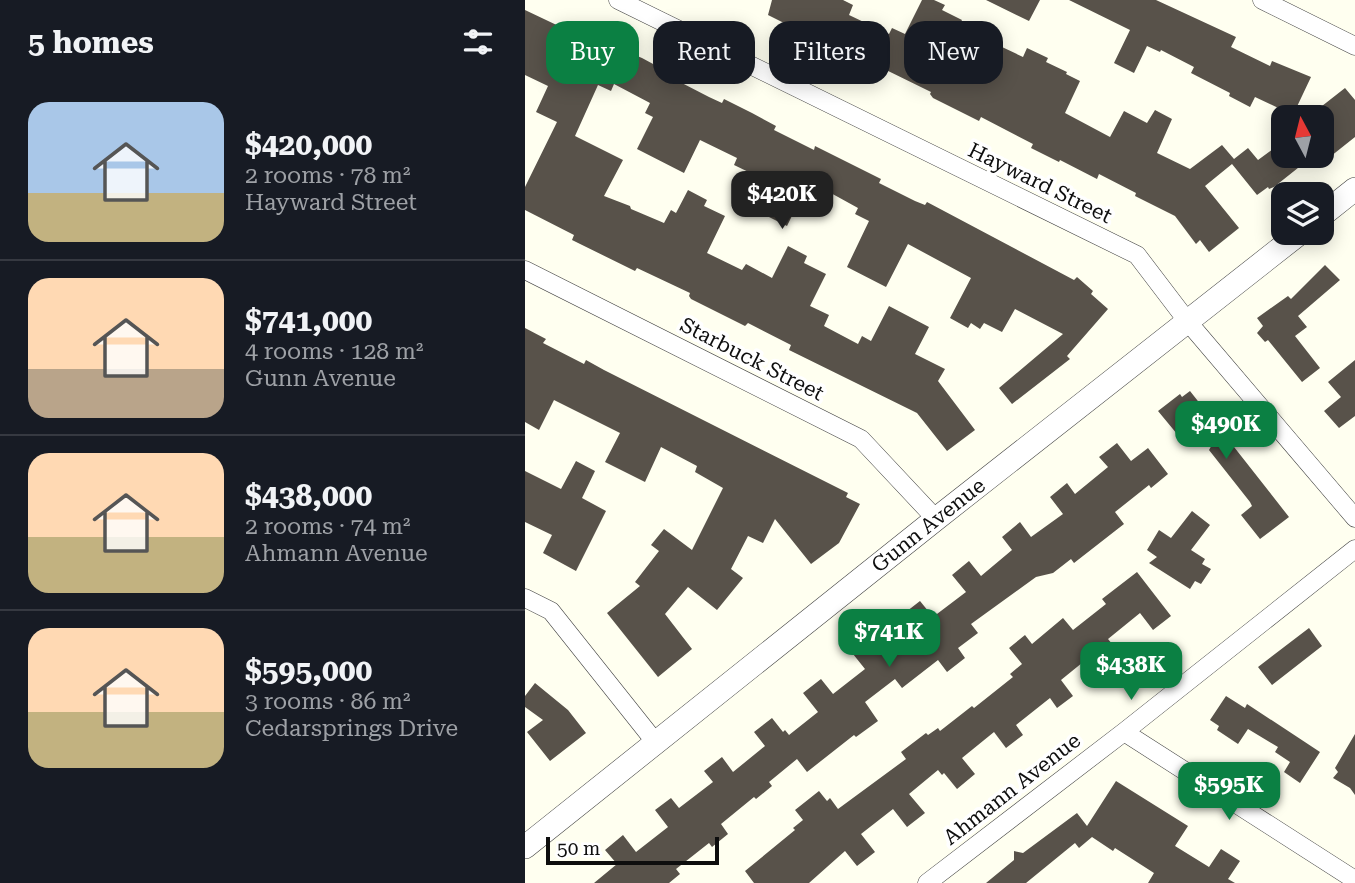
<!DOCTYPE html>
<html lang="en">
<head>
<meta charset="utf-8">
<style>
	:root { --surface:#171b24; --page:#242831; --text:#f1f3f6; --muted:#9ea1a6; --line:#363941; --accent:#0b8043 }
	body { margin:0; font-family:"Roboto Serif",serif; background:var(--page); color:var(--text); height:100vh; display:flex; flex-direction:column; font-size:26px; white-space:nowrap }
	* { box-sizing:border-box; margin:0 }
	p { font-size:23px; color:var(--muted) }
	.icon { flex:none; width:38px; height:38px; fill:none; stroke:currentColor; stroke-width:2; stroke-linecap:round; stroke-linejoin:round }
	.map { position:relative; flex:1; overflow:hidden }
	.drawer { display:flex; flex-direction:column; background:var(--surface); width:525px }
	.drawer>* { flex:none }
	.hud { position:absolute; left:21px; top:21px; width:665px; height:63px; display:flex; gap:14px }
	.needle { width:46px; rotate:353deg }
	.tools { position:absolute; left:746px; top:105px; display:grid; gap:14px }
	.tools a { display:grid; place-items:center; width:63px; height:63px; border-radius:14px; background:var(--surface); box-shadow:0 4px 18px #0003; font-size:35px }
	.scale { position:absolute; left:21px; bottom:18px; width:173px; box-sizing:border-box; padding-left:7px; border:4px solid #0e0e0e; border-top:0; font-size:19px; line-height:24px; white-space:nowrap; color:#0e0e0e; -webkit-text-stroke:5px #fff; paint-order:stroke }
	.price { position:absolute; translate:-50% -60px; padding:0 16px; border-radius:14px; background:var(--accent); color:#fff; font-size:23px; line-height:46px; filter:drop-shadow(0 2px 4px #0008) }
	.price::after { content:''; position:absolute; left:50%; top:42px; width:21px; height:16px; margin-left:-10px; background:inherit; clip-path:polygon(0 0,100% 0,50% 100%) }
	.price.active { background:#222; color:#fff }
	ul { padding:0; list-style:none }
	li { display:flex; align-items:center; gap:21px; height:175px; padding:0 28px }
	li+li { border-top:2px solid var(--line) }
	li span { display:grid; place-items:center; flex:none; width:196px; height:140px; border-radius:21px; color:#555 }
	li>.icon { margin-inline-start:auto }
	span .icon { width:84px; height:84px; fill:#fffc; stroke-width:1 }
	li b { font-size:30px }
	h2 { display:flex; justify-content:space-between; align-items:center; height:84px; padding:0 28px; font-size:30px }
	.tag { padding:0 24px; border-radius:21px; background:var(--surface); box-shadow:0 4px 18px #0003; font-size:24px; line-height:63px }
	.tag.active { background:var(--accent); color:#fff }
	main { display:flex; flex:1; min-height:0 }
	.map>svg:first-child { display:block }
	.building { fill:#58524a }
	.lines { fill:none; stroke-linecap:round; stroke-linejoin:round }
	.minor-casing { stroke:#414141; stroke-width:19 }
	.tertiary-casing { stroke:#414141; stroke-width:24 }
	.minor { stroke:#fff; stroke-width:18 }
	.tertiary { stroke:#fff; stroke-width:23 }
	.labels { text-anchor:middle; stroke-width:7; stroke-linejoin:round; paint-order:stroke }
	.street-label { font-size:21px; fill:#0e0e0e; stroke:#fff }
</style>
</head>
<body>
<main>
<section class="drawer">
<h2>5 homes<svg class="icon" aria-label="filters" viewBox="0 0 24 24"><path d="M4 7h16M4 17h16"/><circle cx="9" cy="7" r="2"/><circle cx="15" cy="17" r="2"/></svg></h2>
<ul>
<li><span style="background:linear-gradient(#a9c7e8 65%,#c2b280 0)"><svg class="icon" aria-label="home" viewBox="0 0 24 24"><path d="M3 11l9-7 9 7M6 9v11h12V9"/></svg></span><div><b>$420,000</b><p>2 rooms · 78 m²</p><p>Hayward Street</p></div></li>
<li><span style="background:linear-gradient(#ffd9b3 65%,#b9a48a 0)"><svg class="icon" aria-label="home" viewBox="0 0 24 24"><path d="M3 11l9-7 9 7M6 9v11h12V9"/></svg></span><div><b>$741,000</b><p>4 rooms · 128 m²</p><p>Gunn Avenue</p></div></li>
<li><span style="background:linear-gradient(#ffd9b3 60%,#c2b280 0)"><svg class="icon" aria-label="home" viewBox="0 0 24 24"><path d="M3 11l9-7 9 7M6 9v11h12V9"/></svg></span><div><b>$438,000</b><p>2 rooms · 74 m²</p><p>Ahmann Avenue</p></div></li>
<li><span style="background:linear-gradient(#ffd9b3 60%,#c2b280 0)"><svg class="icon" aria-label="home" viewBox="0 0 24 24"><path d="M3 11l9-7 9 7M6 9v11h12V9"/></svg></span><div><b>$595,000</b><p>3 rooms · 86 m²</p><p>Cedarsprings Drive</p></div></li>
</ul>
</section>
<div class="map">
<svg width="830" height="883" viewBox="0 0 830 883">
	<rect width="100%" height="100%" fill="#fffff0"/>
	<!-- building -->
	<path class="building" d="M247 0H318L328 5 324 15 364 34 367 28 380 34 397 0H409L420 5 417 10 437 20 415 66 451 84 470 46 476 49 477 47 498 57 502 48 523 58 521 62 542 72 541 74 555 81 540 113 585 137 599 111 622 123 630 110 647 119 632 153 665 169 697 145 709 159 723 148 733 160 748 149 753 156H788L749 187 744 189 743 187 732 195 707 164 680 186 714 228 684 252 675 240 671 244 650 216 610 196 611 193 574 174 572 179 535 160 534 162 506 148 508 144 456 117 454 121 408 98 405 94 406 92 353 66 351 69 243 15Z
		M461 0H515L504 21Z
		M544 0H631L711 37 706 47 745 66 747 61 786 77 768 115 730 97 725 107 704 96 705 93 666 73 669 67 636 50 635 52 622 46 609 73 589 63 605 30Z
		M0 10 40 29 38 34 78 53 82 46 95 52 96 50 100 51 117 58 154 78 153 81 184 97 197 103 199 99 227 113 251 126 249 130 289 150 290 146 356 179 354 183 390 201 400 205 402 202 549 280 552 277 568 291 566 294 583 309 542 356 545 359 487 404 474 388 538 334 490 309 477 332 459 323 455 329 446 323 443 328 425 318 446 278 383 244 361 287 322 267 344 221 330 214 333 208 284 181 262 226 222 206 236 178 209 165 212 158 175 140 159 173 112 149 128 117 120 113 125 103 89 84 86 91 73 85 50 136 98 160 79 196 105 206 106 209 139 223 146 210 151 213 163 190 182 200 179 206 200 216 182 253 217 270 221 264 247 278 263 246 282 256 279 263 301 274 285 306 304 315 299 326 333 344 337 336 346 341 364 306 404 327 390 354 420 369 413 381 450 430 422 451 392 413 264 350 266 345 223 323 220 326 166 299 164 296 165 293 112 268 110 271 47 240 49 235 0 210V187L32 122 11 112 23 86 0 75Z
		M820 88 830 100V137L796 164V117H783Z
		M800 265 815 280 773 316 782 327 770 336 795 368 777 382 743 340 740 342 732 333 738 326 732 318 763 296 766 299Z
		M0 328 21 339 18 343 59 364 61 360 79 370 323 493 321 497 335 504 314 543 286 564 250 519 238 543 223 536 206 569 218 578 192 610 163 587 140 614 167 649 133 677 82 613 115 586 110 582 134 551 126 545 139 529 167 550 198 488 170 472 172 466 136 447 120 482 80 462 95 433 29 400 14 430 0 422Z
		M830 360V416L814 428 799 411 816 397 803 382Z
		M665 391 764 517 735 539 716 515 727 506 725 502 684 450 692 436 678 447 667 433 657 440 633 411 655 394 657 397Z
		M592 443 606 461 623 448 643 474 626 488 624 485 590 512 599 524 549 563 546 559 528 573 511 577 446 624 453 633 433 648 440 658 422 672 413 660 377 688 370 679 340 702 353 721 331 737 329 735 282 772 272 759 244 782 247 786 231 799 229 797 196 824 203 834 187 847 184 843 151 869 155 874 144 883H69L92 864 80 850 98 835 111 852 143 827 130 810 146 798 154 808 188 782 179 771 197 757 208 772 240 746 229 732 247 718 258 732 260 730 264 735 293 712 278 693 296 679 308 694 340 669 328 654 345 641 352 651 385 624 377 615 395 601 408 617 441 592 427 575 444 561 456 576 487 550 477 537 495 522 506 537 538 514 525 497 542 483 550 494 583 467 574 457Z
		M51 461 70 471 57 498 81 511 51 571 18 553 27 535 0 522V471L36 489Z
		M667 511 685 525 666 550 680 559 677 564 686 569 676 584 670 581 665 589 624 563 632 557 622 550 634 530 646 538Z
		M612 572 646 616 628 630 615 613 583 639 597 656 580 669 568 654 536 680 548 696 532 708 525 698 491 725 498 735 481 748 469 732 437 758 450 774 432 789 419 773 417 775 413 770 384 794 400 813 382 827 368 809 336 834 350 852 332 866 320 851 284 883H229L220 871 270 830 268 828 278 820 270 810 294 791 302 801 305 798 313 809 381 759 376 752 401 733 403 735 413 728 415 731 447 706 449 708 488 677 485 674 497 664 484 648 500 635 507 644 538 618 548 630 581 604 577 599Z
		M784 628 797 646 747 685 733 667Z
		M10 683 43 710 61 733 25 761 2 732 18 720 0 707V696Z
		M701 696 720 708 722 704 795 752 775 783 759 772 765 762 750 752 753 747 723 729 713 744 692 730 694 726 685 720Z
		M830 734V795L825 788 808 778 813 772 810 768Z
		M591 781 663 826 650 846 684 867 696 849 715 861 703 879 710 883H623L629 873 590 848 588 851 567 837 554 848 550 843 501 883H461L489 860V851L498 853 552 813 562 826Z"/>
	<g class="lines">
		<defs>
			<path id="minor" d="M93 0 612 255 663 322 830 518
				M737 0 830 46
				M0 270 336 439 411 519
				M0 598 26 611 131 743
				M599 732 830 880
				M402 883 599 732 830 549"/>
			<g id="tertiary">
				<path d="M796 216 830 189"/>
				<path id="s1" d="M0 847 411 519 775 233"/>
			</g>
		</defs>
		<!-- minor casing -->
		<use href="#minor" class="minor-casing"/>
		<!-- tertiary casing -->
		<use href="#tertiary" class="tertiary-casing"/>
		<!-- minor -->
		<use href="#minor" class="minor"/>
		<!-- tertiary -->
		<use href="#tertiary" class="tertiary"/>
	</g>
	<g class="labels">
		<!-- street labels -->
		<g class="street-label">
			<text transform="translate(515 183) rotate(26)" y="7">Hayward Street</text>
			<text transform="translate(227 359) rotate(27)" y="7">Starbuck Street</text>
			<text dy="7" stroke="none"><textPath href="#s1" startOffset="516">Gunn Avenue</textPath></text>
			<text transform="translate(487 789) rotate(-38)" y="7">Ahmann Avenue</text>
		</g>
	</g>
</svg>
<div class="tools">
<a><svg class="needle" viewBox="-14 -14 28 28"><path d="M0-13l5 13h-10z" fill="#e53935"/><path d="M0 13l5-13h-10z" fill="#9ea1a6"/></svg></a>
<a><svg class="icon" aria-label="layers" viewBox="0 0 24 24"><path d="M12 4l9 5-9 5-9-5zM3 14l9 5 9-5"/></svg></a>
</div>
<div class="scale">50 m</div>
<b class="price active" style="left:257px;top:231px">$420K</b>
<b class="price" style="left:701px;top:461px">$490K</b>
<b class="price" style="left:364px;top:669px">$741K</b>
<b class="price" style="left:606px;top:702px">$438K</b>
<b class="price" style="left:704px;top:822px">$595K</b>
<div class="hud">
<a class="tag active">Buy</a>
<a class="tag">Rent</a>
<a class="tag">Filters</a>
<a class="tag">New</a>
</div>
</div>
</main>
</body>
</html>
